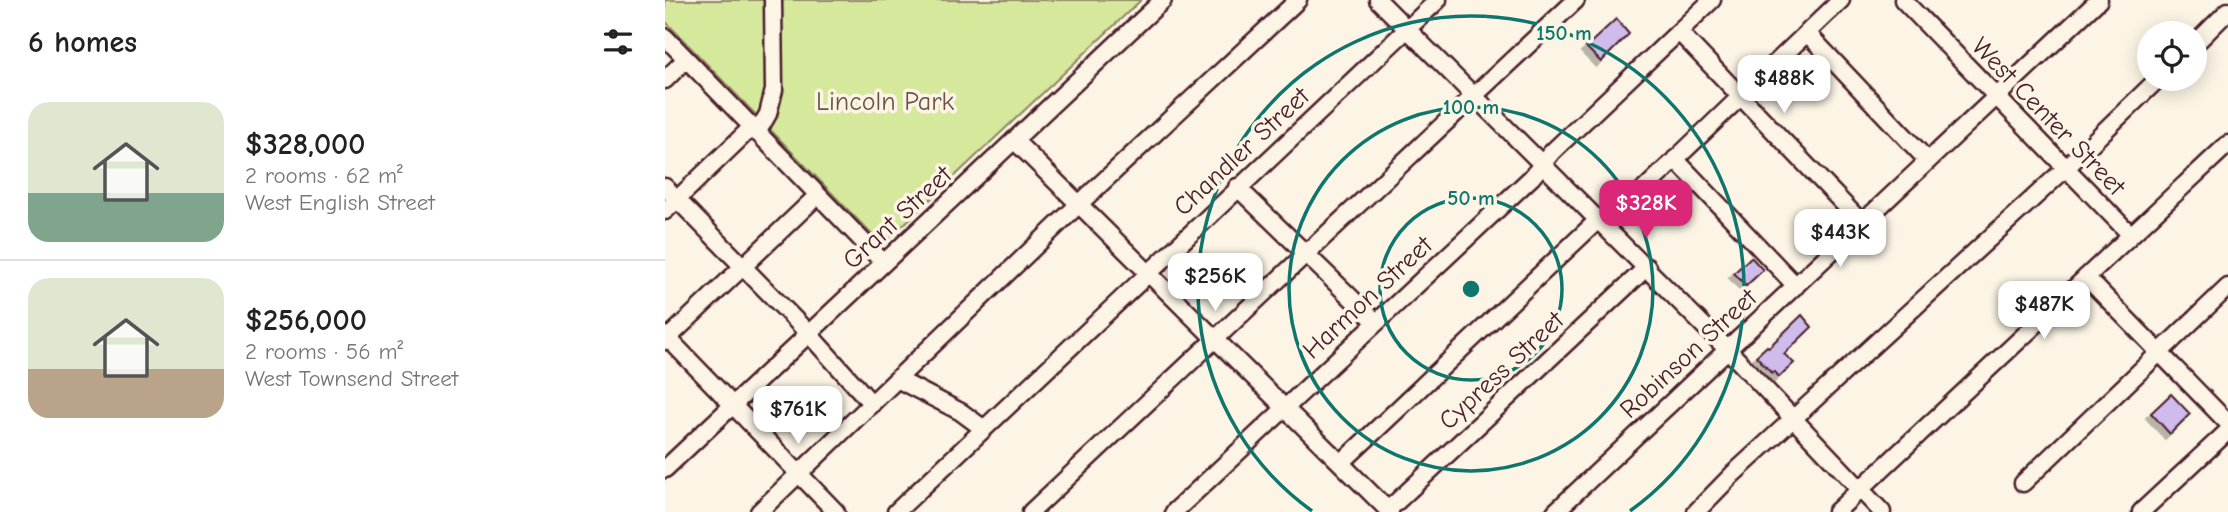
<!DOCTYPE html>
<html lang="en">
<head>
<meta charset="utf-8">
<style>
	:root { --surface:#fff; --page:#f2f2f2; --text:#222; --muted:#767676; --line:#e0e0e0; --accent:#db2777 }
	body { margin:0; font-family:"Comic Neue",sans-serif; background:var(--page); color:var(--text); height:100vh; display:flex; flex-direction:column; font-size:26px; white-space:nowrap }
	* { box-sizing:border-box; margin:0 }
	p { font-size:23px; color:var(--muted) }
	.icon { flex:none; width:38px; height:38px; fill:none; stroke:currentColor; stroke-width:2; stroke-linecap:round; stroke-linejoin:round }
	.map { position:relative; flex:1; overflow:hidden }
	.details { display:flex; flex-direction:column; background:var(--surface); width:665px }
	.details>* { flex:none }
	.controls { position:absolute; left:1472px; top:21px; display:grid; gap:14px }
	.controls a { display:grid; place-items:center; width:70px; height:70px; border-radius:50%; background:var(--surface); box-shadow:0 4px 18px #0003; font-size:35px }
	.price { position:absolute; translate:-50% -60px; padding:0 16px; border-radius:14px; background:#fff; color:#222; font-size:23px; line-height:46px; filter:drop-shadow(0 2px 4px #0008) }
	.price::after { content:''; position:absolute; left:50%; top:42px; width:21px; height:16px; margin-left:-10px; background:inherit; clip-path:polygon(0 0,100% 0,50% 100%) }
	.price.active { background:var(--accent); color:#fff }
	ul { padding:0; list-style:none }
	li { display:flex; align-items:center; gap:21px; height:175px; padding:0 28px }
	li+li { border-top:2px solid var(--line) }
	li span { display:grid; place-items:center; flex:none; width:196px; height:140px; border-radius:21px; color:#555 }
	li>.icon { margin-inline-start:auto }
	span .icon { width:84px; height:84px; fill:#fffc; stroke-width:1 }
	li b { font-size:30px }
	h2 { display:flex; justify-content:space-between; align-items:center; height:84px; padding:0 28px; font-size:30px }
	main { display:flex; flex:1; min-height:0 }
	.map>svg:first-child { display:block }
	.green { fill:#d5e89c; stroke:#908464; stroke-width:2 }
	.building { fill:#d0bcec; stroke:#4a1f2b; stroke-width:2; filter:url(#shadow) }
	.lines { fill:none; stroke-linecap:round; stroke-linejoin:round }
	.minor-casing { stroke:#4a1f2b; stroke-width:21 }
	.minor { stroke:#fcf5e5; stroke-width:16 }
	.ring { fill:none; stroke:#0f766e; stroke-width:3.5 }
	.labels { text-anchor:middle; stroke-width:7; stroke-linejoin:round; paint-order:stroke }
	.park-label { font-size:26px; fill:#6d5147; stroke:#fcf5e5 }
	.street-label { font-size:26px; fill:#4a1f2b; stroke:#fcf5e5 }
	.centre { fill:#0f766e; stroke:#fcf5e5; stroke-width:3.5 }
	.ring-label { font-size:21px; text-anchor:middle; font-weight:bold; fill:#0f766e; stroke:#fcf5e5; stroke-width:7; stroke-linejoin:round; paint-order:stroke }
</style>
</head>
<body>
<main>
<section class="details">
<h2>6 homes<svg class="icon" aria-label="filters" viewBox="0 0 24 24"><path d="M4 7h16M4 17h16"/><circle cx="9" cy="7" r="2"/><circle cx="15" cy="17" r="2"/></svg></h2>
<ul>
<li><span style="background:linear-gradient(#dfe7d0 65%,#7fa58c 0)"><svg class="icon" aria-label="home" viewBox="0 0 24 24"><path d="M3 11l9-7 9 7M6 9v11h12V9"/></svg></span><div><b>$328,000</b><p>2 rooms · 62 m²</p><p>West English Street</p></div></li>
<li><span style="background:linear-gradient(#dfe7d0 65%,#b9a48a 0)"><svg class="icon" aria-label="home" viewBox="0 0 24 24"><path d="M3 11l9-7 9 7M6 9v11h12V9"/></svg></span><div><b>$256,000</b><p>2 rooms · 56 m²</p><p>West Townsend Street</p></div></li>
</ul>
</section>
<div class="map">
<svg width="1563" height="512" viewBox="0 0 1563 512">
	<defs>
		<filter id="shadow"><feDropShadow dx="-5" dy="5" stdDeviation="0" flood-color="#0004"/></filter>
	</defs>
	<rect width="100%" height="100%" fill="#fcf5e5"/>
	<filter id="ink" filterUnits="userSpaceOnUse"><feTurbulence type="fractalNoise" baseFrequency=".0143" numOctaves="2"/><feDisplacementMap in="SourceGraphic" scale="14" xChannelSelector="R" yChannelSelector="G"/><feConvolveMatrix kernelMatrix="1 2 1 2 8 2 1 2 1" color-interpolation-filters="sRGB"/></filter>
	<g filter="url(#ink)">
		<!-- green -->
		<path class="green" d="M0 0H476L217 245 0 21Z"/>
		<!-- building -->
		<path class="building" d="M951 19 964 34 936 62 921 47Z
			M1086 257 1098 270 1081 286 1069 273Z
			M1137 315 1147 327 1119 354 1129 363 1114 377 1109 371 1107 373 1091 356 1102 346 1104 347Z
			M1506 394 1525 414 1505 434 1486 413Z"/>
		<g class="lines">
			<defs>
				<path id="minor" d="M713 0 1063 350 1217 512
					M1238 0 1466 235
					M1014 32 1197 223
					M1142 33 1263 161
					M0 37 219 263
					M1530 44 1563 11
					M0 80 21 59
					M92 133 103 114 109 90 108 0
					M349 140 725 512
					M1010 159 1131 286
					M0 187 144 334 207 404
					M572 187 711 322
					M0 211 87 127
					M941 226 1176 0
					M1421 277 1563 423
					M0 335 171 512
					M0 341 153 195
					M232 379 296 412 319 429
					M676 463 934 219
					M0 469 498 0
					M1358 483 1563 287
					M723 510 982 267
					M94 512 413 205 633 0
					M231 512 773 0
					M366 512 911 0
					M509 512 867 177 887 152 1047 0
					M890 512 1434 0
					M1031 512 1068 474 1401 168 1493 79
					M1171 512 1563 144
					M1476 512 1563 431"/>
			</defs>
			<!-- minor casing -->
			<use href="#minor" class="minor-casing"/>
			<!-- minor -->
			<use href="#minor" class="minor"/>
		</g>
	</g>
	<!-- distance rings -->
	<g class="ring">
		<circle cx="806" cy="289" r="91"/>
		<circle cx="806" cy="289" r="182"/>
		<path d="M647 511A273 273 0 1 1 965 511"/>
	</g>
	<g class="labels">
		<!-- park labels -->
		<g class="park-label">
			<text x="220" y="110">Lincoln Park</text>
		</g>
		<!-- street labels -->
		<g class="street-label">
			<text transform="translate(1384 116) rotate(46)" y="9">West Center Street</text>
			<text transform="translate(576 151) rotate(-43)" y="9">Chandler Street</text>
			<text transform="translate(232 217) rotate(-43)" y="9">Grant Street</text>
			<text transform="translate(702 297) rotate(-43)" y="9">Harmon Street</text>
			<text transform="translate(1023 353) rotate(-43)" y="9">Robinson Street</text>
			<text transform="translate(836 370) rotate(-43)" y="9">Cypress Street</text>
		</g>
	</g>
	<circle cx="806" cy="289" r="10" class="centre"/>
	<g class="ring-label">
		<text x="899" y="40">150 m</text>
		<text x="806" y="114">100 m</text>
		<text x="806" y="205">50 m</text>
	</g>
</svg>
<div class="controls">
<a><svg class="icon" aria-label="locate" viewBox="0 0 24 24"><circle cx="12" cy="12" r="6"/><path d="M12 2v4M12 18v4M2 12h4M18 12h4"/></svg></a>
</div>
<b class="price" style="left:1119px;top:115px">$488K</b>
<b class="price active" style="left:981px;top:240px">$328K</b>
<b class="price" style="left:1175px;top:269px">$443K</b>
<b class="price" style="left:550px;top:313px">$256K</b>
<b class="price" style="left:1379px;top:341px">$487K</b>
<b class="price" style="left:133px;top:446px">$761K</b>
</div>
</main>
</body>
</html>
